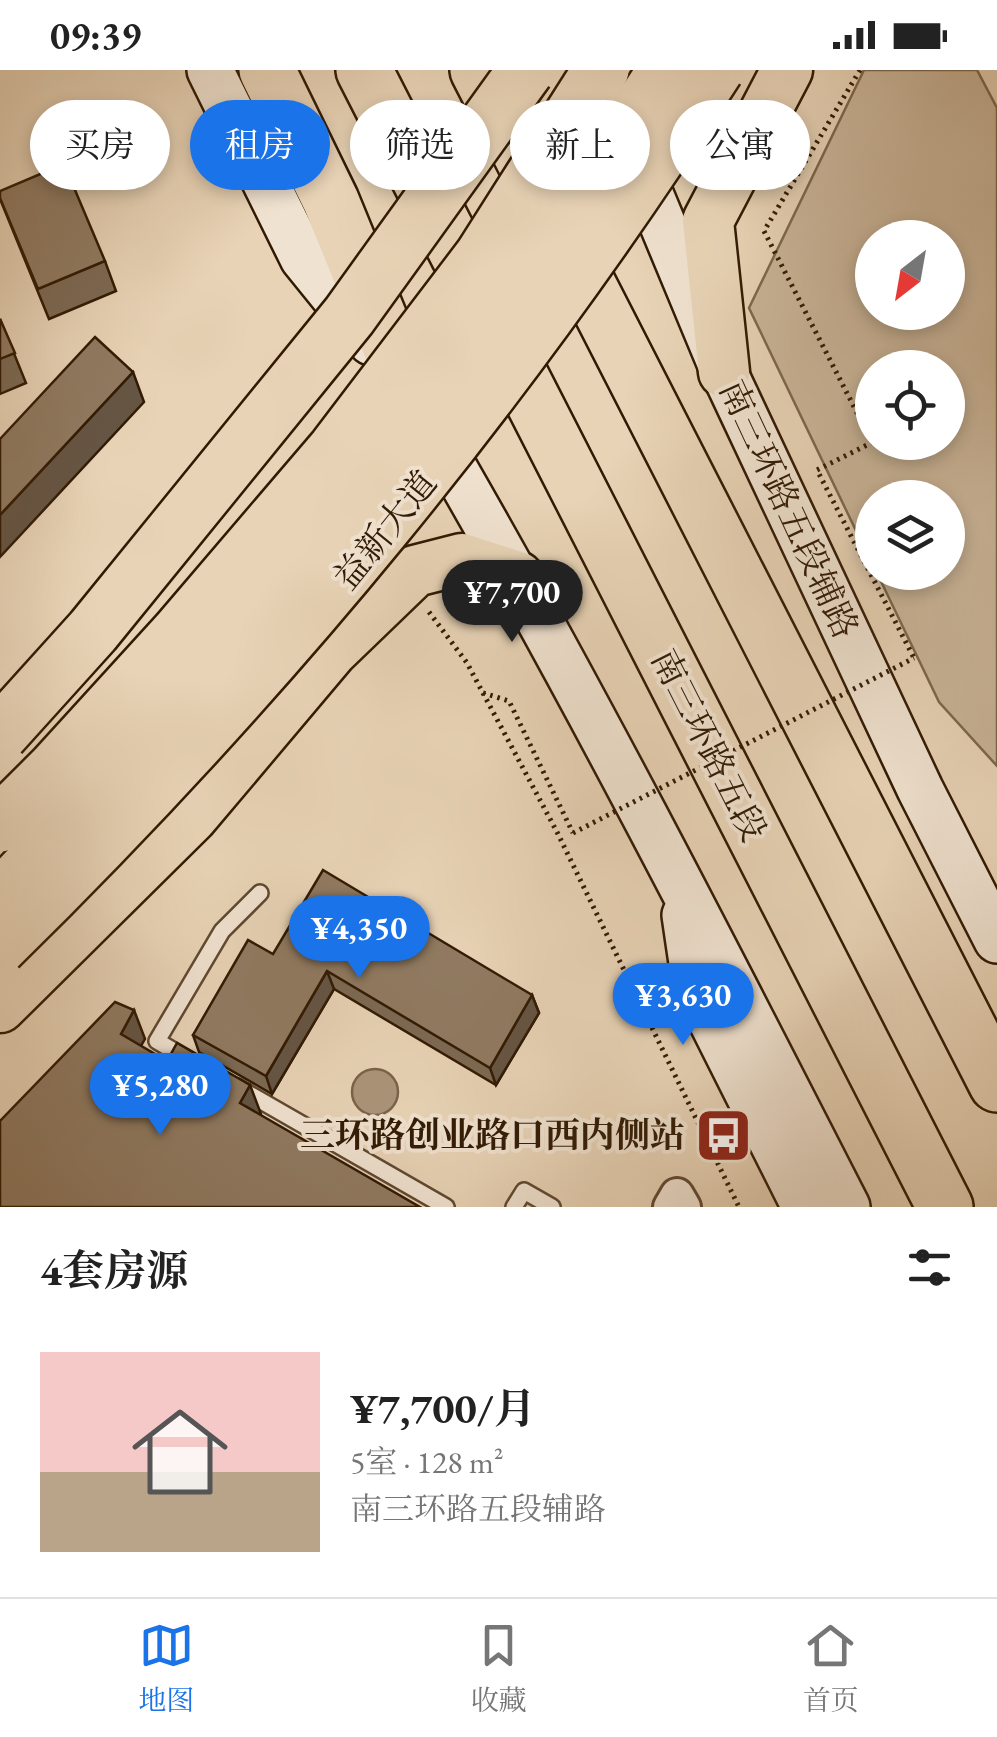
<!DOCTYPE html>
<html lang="zh">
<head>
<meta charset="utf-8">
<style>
	:root { --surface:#fff; --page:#f6f6f6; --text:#222; --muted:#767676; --line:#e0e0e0; --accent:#1a73e8 }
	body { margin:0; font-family:"EB Garamond","Noto Serif SC",serif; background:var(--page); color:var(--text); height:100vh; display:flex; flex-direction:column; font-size:38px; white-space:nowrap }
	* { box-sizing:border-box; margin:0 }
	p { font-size:32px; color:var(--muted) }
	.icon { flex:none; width:55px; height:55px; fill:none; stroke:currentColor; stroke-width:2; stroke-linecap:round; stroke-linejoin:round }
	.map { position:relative; height:1137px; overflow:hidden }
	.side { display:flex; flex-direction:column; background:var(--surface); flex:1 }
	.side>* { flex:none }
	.guide { position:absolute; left:30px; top:30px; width:938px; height:90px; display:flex; gap:20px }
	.needle { width:65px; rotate:211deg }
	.fabs { position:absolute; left:855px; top:150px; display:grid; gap:20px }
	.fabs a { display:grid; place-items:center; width:110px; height:110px; border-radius:50%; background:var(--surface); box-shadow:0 5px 15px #0003; font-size:50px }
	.price { position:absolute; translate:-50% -85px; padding:0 22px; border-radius:35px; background:var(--accent); color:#fff; font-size:32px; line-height:65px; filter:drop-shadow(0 2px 5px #0008) }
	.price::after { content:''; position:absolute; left:50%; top:60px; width:30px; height:22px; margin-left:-15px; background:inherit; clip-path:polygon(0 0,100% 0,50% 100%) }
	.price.active { background:#222; color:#fff }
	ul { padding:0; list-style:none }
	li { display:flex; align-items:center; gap:30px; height:250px; padding:0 40px }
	li span { display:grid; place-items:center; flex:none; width:280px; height:200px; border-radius:0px; color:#555 }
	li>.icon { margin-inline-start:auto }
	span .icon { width:120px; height:120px; fill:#fffc; stroke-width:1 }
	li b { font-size:42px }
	h2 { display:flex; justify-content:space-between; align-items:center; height:120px; padding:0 40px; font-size:42px }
	.chip { padding:0 35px; border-radius:45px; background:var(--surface); box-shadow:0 5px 15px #0003; font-size:35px; line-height:90px }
	.chip.active { background:var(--accent); color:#fff }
	.status { display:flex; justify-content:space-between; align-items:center; height:70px; padding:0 50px; background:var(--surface); direction:ltr }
	.status svg { height:28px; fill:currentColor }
	.menu { display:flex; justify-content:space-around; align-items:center; height:140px; border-top:2px solid var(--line); background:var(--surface); font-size:28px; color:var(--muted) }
	.menu a { display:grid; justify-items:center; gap:5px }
	.menu .active { color:var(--accent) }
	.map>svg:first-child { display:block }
	.green { fill:#c9b498; stroke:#7d674e; stroke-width:2.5; fill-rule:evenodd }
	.water { fill:#aa9479; stroke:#7a634a; stroke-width:2.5 }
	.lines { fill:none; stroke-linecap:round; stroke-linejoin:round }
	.lane-casing { stroke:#5f4830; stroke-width:20 }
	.street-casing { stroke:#5f4830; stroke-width:38 }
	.secondary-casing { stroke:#311a04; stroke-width:50 }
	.primary-casing { stroke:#311a04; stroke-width:55 }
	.highway-casing { stroke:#311a04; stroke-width:60 }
	.path { stroke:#311a04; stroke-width:5; stroke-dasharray:2.5 5; stroke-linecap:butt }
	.lane { stroke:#f0e2d0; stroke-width:15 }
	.street { stroke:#f0e2d0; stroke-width:32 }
	.secondary { stroke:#f0e2d0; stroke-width:45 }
	.primary { stroke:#e8d3b6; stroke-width:50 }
	.highway { stroke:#e8d3b6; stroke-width:55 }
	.primary-bridge-casing { stroke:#311a04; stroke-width:55; stroke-linecap:butt }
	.highway-bridge-casing { stroke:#311a04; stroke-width:60; stroke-linecap:butt }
	.path-bridge { stroke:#311a04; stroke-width:5; stroke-dasharray:2.5 5; stroke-linecap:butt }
	.primary-bridge { stroke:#e8d3b6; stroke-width:50 }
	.highway-bridge { stroke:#e8d3b6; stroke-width:55 }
	.wall { fill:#7c6953; stroke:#311a04; stroke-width:2.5 }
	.shaded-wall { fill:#655544; stroke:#311a04; stroke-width:2.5 }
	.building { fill:#907a61; stroke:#311a04; stroke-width:2.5 }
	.labels { text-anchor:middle; stroke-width:8; stroke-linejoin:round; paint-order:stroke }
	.street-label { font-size:35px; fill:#311a04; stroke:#f0e2d0 }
	.poi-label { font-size:35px; font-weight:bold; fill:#311a04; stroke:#f0e2d0; text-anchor:end }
</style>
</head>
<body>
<div class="status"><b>09:39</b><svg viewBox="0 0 49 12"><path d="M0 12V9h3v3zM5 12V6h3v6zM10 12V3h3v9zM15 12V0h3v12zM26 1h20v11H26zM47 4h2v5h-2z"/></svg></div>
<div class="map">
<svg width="997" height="1137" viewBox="0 0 997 1137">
	<rect width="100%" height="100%" fill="#e8d3b6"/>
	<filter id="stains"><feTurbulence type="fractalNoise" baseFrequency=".002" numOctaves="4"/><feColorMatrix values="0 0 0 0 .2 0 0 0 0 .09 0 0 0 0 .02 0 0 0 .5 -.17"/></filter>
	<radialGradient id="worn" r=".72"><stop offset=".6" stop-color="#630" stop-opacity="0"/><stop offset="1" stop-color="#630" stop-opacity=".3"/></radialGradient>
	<!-- green -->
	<path class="green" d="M864 0H977L997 38V696L939 632 877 503 948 502V428H872V494L749 238ZM872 168H948V242H872ZM872 298H948V372H872Z"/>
	<!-- water -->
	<path class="water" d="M352 1022a23 23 0 1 1 46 0a23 23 0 1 1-46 0Z"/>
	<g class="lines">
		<defs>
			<path id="lane" d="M191 991 157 971 222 861 260 823
				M237 1017 446 1137
				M514 1137 524 1121 552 1137"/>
			<path id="street" d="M670 1137 677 1125 684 1137"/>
			<path id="secondary" d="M210 0 303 188 371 272
				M633 83 724 302 920 719 997 870
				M428 353C577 609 712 873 847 1137
				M685 845 696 920 805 1137"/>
			<path id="primary" d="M724 302 708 151 787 0
				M0 937 192 747 332 581 415 501 462 489 518 507"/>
			<path id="highway" d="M267 0 331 131 408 319
				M364 0 945 1137
				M478 0 997 1014"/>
		</defs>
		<!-- lane casing -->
		<use href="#lane" class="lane-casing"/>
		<!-- street casing -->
		<use href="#street" class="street-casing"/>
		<!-- secondary casing -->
		<use href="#secondary" class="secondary-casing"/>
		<!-- primary casing -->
		<use href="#primary" class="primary-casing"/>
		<!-- highway casing -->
		<use href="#highway" class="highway-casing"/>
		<!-- path -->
		<path class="path" d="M860 0 764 161 872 372
			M873 372 817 400 914 588
			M429 542 467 593 557 762 739 1137
			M483 623 509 631 573 763"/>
		<!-- lane -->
		<use href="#lane" class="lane"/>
		<!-- street -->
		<use href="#street" class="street"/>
		<!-- secondary -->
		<use href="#secondary" class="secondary"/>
		<!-- primary -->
		<use href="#primary" class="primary"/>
		<!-- highway -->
		<use href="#highway" class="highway"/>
		<defs>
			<path id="primary-bridge" d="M0 825 150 666 362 418 568 146 663 0
				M0 879C274 610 511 323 718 0"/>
			<path id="highway-bridge" d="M0 664 93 561 349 246 526 0
				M0 754 55 699 178 564 336 379 482 187 601 0"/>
		</defs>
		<!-- primary-bridge casing -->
		<use href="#primary-bridge" class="primary-bridge-casing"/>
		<!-- highway-bridge casing -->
		<use href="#highway-bridge" class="highway-bridge-casing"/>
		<!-- path-bridge -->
		<path class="path-bridge" d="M573 763 914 588"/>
		<!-- primary-bridge -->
		<use href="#primary-bridge" class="primary-bridge"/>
		<!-- highway-bridge -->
		<use href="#highway-bridge" class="highway-bridge"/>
	</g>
	<!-- wall -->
	<path class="wall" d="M0 129 105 191 116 221 49 249Z
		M0 249 26 313 0 324Z
		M273 884 532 925 539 943 496 1015 334 919 272 1024 199 982 193 965Z"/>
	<!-- shaded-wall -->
	<path class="shaded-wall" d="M133 302 144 332 0 487V445Z
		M327 901 334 919 272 1024 266 1006Z
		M532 925 539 943 496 1015 490 998Z
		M134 940 145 969 131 993 121 964Z
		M250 1015 261 1044 250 1062 240 1033Z"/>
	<!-- building -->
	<path class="building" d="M64 94 105 191 38 219 0 128V121Z
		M0 249 15 283 0 289Z
		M95 267 133 302 0 445V369Z
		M323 800 532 925 490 998 327 901 266 1006 193 965 248 870 273 884Z
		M115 932 134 940 121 964 167 991 177 973 250 1015 240 1033 420 1137H0V1051Z"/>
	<!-- icons -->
	<defs>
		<symbol id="bus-square" viewBox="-11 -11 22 22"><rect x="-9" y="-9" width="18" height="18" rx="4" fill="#8f2418" stroke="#f0e2d0"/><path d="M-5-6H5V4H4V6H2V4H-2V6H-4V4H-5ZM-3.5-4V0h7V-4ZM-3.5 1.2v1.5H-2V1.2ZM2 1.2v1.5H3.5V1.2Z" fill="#fff"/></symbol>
	</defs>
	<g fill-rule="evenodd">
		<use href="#bus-square" x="692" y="1034" width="63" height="63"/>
	</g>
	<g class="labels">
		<!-- street labels -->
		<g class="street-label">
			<text transform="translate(789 439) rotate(65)" y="12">南三环路五段辅路</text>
			<text transform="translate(385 460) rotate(-51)" y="12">益新大道</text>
			<text transform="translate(709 675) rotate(63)" y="12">南三环路五段</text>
		</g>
		<!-- poi labels -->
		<g class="poi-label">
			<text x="685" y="1077">三环路创业路口西内侧站</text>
		</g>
	</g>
	<rect width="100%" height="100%" filter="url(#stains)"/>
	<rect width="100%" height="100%" fill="url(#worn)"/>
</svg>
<div class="fabs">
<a><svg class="needle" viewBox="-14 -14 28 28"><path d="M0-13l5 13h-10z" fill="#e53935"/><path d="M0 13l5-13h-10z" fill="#767676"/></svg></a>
<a><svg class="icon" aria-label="locate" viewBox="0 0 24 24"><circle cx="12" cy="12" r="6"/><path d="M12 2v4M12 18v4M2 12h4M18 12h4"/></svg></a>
<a><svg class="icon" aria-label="layers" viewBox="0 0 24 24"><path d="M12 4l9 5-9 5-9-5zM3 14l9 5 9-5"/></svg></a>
</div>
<b class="price active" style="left:512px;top:575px">¥7,700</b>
<b class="price" style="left:359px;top:911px">¥4,350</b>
<b class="price" style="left:683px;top:978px">¥3,630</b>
<b class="price" style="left:160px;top:1068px">¥5,280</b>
<div class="guide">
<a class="chip">买房</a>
<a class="chip active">租房</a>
<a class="chip">筛选</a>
<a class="chip">新上</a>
<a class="chip">公寓</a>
</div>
</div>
<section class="side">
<h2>4套房源<svg class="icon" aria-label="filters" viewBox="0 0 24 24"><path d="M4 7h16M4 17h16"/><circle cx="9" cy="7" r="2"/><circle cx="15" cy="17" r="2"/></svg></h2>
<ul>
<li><span style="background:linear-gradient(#f6c9c9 60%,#b9a48a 0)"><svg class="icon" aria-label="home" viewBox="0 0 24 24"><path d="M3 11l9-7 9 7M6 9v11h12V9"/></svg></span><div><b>¥7,700/月</b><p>5室 · 128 m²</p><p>南三环路五段辅路</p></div></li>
</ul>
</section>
<nav class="menu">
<a class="active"><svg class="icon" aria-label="map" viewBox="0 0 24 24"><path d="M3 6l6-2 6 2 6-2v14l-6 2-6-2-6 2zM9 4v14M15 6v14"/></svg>地图</a>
<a><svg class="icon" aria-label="saved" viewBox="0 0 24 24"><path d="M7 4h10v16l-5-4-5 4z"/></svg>收藏</a>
<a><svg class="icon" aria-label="home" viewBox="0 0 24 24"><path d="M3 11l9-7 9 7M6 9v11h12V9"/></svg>首页</a>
</nav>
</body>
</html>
